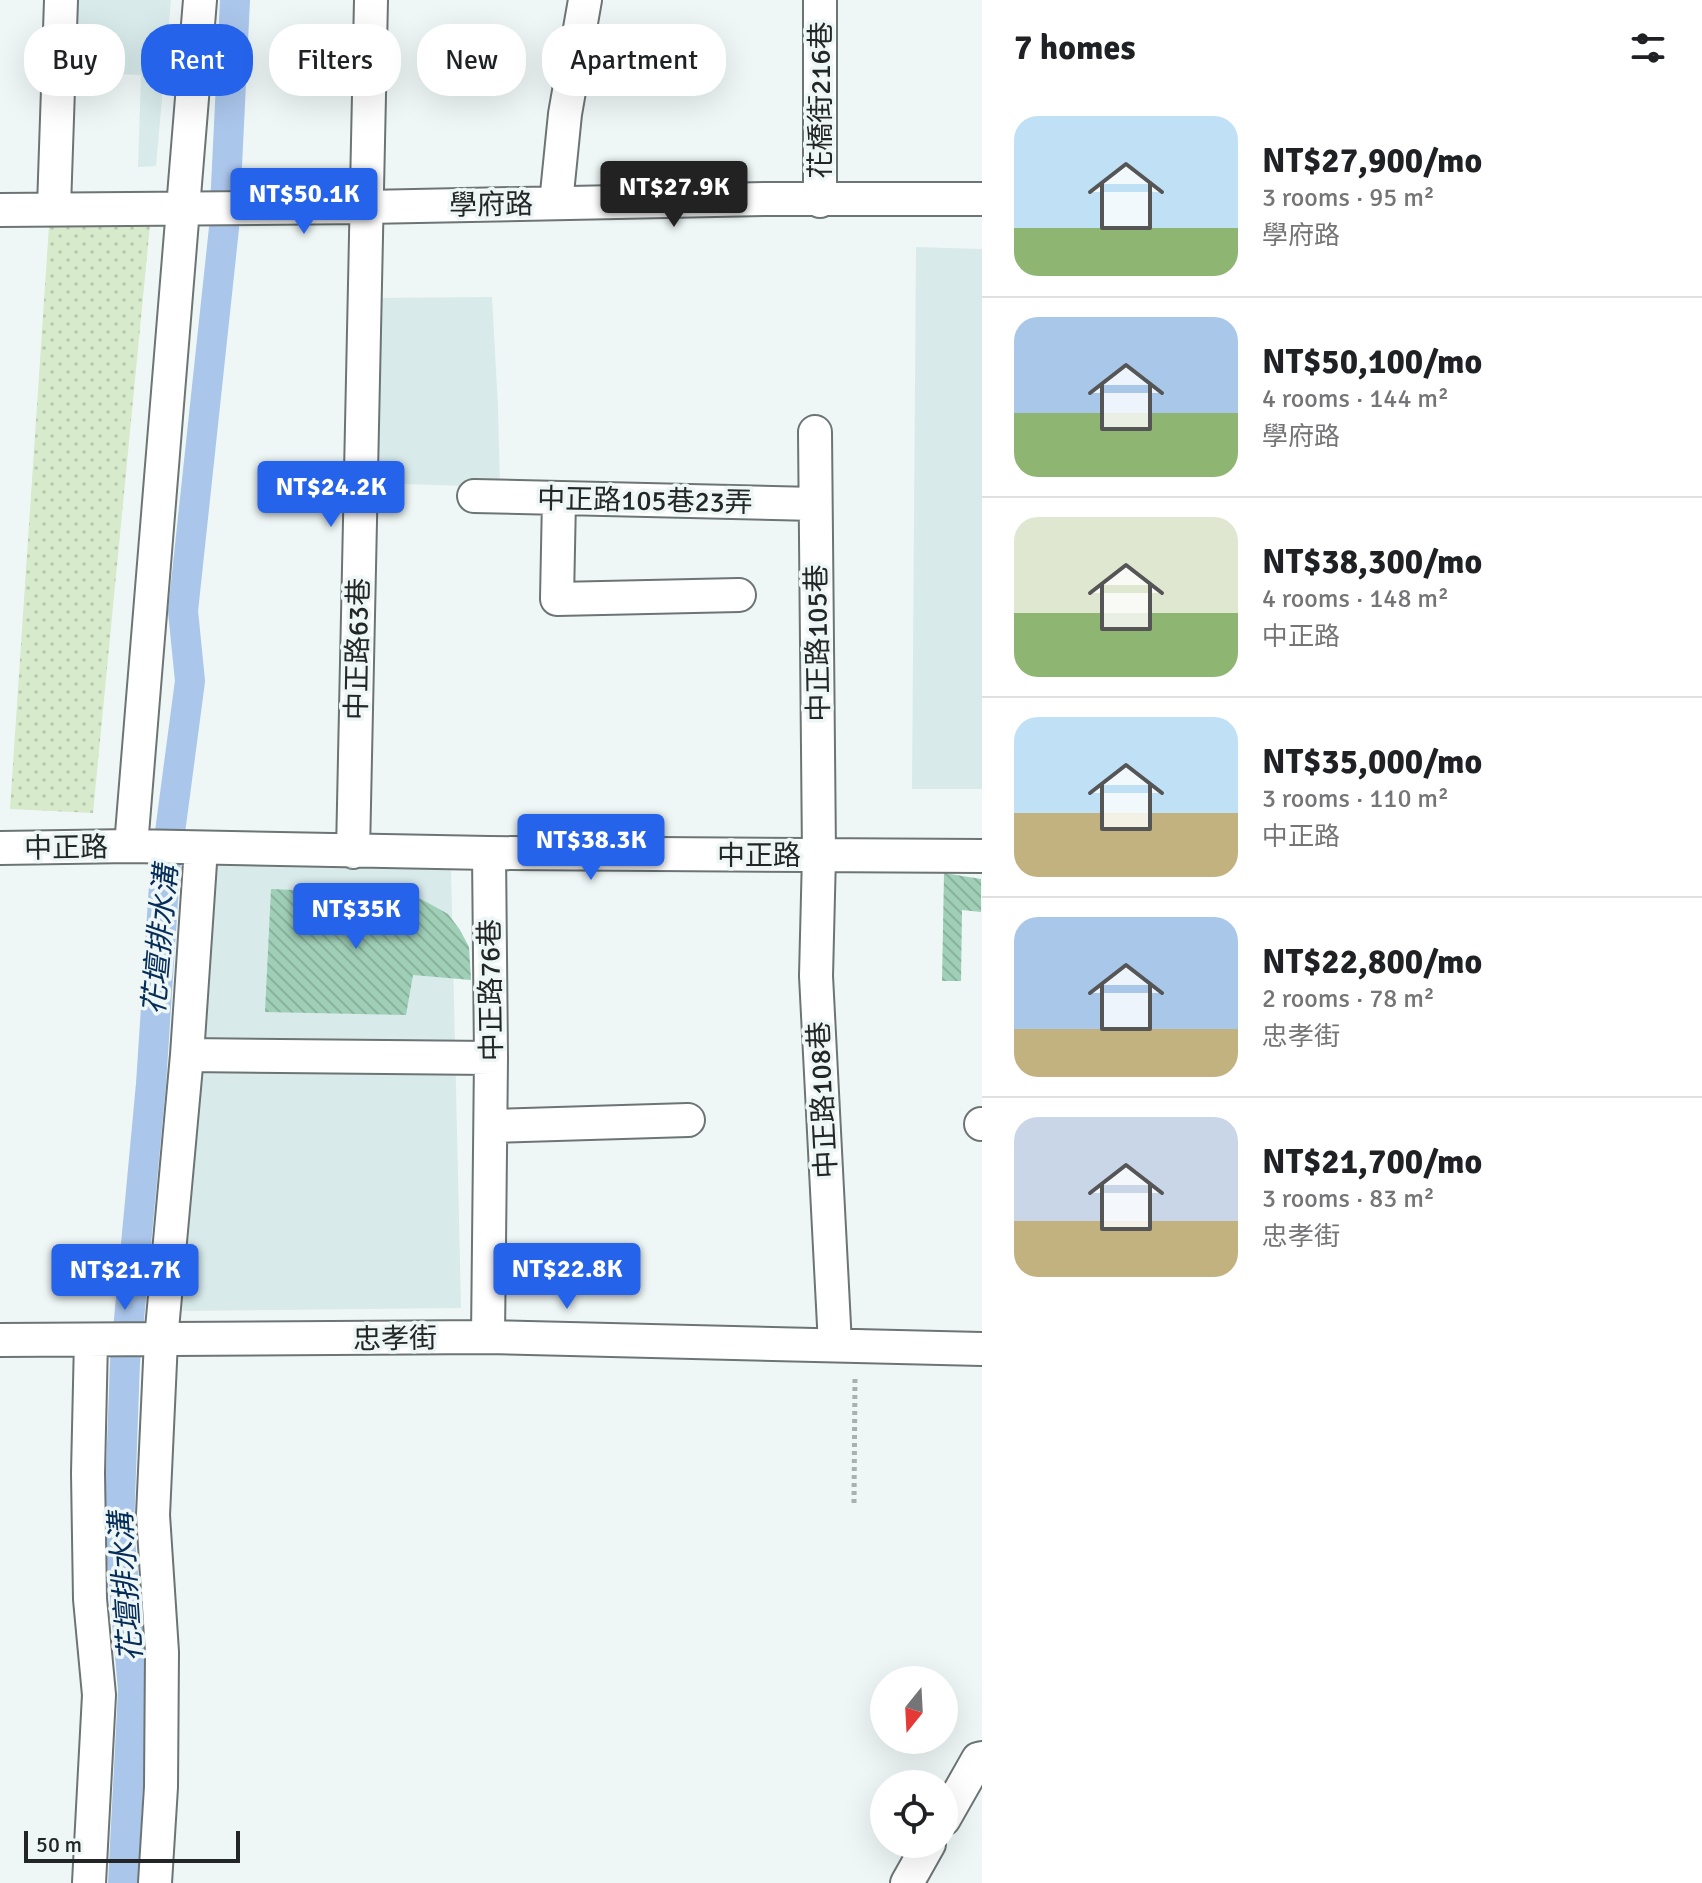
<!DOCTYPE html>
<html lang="en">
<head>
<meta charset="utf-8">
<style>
	:root { --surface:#fff; --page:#f2f2f2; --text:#202124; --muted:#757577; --line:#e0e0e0; --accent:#2563eb }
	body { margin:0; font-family:Signika,"Noto Sans TC",sans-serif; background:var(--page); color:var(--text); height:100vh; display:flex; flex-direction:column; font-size:30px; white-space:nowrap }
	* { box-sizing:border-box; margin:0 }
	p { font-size:26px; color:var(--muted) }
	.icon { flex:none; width:44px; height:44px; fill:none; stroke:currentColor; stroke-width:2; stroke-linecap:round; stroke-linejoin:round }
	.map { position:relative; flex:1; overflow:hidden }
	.panel { display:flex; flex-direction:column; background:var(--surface); width:720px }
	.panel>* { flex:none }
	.top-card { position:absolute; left:24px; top:24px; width:760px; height:72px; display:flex; gap:16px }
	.needle { width:52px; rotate:198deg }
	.fabs { position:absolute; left:870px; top:1666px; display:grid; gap:16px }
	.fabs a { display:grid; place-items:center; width:88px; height:88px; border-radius:50%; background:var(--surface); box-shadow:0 8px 32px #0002; font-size:40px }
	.scale { position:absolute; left:24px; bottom:20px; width:216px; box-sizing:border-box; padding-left:8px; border:4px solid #232626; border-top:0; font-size:22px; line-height:28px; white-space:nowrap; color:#232626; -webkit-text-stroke:6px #eef7f6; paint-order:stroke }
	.price { position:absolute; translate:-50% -68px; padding:0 18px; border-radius:8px; background:var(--accent); color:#fff; font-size:26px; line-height:52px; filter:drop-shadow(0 2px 4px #0008) }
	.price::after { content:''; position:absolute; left:50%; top:48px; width:24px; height:18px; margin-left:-12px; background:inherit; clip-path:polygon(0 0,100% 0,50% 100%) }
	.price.active { background:#222; color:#fff }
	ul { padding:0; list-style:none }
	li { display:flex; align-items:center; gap:24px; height:200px; padding:0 32px }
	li+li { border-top:2px solid var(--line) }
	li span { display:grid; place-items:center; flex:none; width:224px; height:160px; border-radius:24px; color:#555 }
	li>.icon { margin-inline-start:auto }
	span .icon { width:96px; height:96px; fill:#fffc; stroke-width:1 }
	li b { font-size:34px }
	h2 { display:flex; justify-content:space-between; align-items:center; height:96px; padding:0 32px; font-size:34px }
	.tag { padding:0 28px; border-radius:32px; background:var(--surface); box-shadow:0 8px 32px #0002; font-size:28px; line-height:72px }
	.tag.active { background:var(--accent); color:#fff }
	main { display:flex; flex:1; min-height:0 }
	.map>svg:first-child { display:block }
	.built { fill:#d8eaea }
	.grass { fill:url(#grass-dots) }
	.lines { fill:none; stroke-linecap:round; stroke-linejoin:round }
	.canal { stroke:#aac6eb; stroke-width:30 }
	.building { fill:url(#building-back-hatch) }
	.minor-casing { stroke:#6c7474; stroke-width:36 }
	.path { stroke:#a9b0b0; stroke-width:5; stroke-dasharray:4 4; stroke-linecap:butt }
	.minor { stroke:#fff; stroke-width:32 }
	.labels { text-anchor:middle; stroke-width:7; stroke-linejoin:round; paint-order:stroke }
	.street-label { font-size:28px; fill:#232626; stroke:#eef7f6 }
	.water-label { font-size:30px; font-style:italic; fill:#062d5a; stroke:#eef7f6 }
</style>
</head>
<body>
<main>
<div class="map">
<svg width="982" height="1883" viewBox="0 0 982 1883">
	<defs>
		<pattern id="grass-dots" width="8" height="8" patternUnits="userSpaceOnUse" patternTransform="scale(2)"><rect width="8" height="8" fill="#d7eacb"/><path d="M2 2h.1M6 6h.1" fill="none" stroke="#b8c9ae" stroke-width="1.8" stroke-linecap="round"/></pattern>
		<pattern id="building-back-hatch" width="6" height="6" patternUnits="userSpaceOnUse" patternTransform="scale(2)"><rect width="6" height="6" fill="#9fcfb7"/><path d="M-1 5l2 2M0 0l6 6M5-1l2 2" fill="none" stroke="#89b29d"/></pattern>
	</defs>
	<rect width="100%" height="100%" fill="#eef7f6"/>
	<!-- built -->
	<path class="built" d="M76 0H171L156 166 138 167 141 75 74 72Z
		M916 247 982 249V789H912Z
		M492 297 498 408 500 487 370 483 369 298Z
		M214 864 451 869 461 1308 177 1311Z"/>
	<!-- grass -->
	<path class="grass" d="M151 215 93 813 10 809 49 226Z"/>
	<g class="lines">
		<!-- canal -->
		<path class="canal" d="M123 1883 133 1690 119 1528 125 1362 151 1084 165 870 190 681 183 611 224 228 235 0"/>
	</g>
	<!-- building -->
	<path class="building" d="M944 873 981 879V912L962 910 961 981H942Z
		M271 889 408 895 421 899 448 914 460 930 469 947 471 980 413 975 406 1015 265 1012Z"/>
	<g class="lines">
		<defs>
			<path id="minor" d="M820 201V0
				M556 203 565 114 585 0
				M54 207 61 0
				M0 210 366 207 767 199H982
				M815 432 819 855 816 976 835 1345
				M474 496 815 504
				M559 499 557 599 739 595
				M131 846 200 0
				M0 848 131 846 489 853 982 856
				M353 852 371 0
				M187 1055 491 1058
				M981 1124H982
				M491 1126 688 1120
				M488 1337 491 1058 489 853
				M0 1340 488 1337 982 1349
				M944 1819 978 1759 982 1758
				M89 1883 99 1695 90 1599 88 1473 91 1340
				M155 1883 161 1787 162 1652 153 1515 161 1340 187 1055 201 848
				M907 1883 929 1844"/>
		</defs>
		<!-- minor casing -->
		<use href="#minor" class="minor-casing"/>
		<!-- path -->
		<path class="path" d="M854 1503 855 1376"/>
		<!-- minor -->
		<use href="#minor" class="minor"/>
	</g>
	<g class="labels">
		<!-- street labels -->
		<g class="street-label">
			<text transform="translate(820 100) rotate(-90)" y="10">花橋街216巷</text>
			<text transform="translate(491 204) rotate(-1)" y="10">學府路</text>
			<text transform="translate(645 500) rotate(1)" y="10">中正路105巷23弄</text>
			<text transform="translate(817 643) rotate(-91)" y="10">中正路105巷</text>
			<text transform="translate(357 649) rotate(-89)" y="10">中正路63巷</text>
			<text transform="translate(66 847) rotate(-1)" y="10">中正路</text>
			<text x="759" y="865">中正路</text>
			<text transform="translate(490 990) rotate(-91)" y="10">中正路76巷</text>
			<text transform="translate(822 1100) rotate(-93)" y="10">中正路108巷</text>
			<text transform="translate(395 1338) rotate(-1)" y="10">忠孝街</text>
		</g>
		<!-- water labels -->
		<g class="water-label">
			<text transform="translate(160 940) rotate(-85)" y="10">花壇排水溝</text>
			<text transform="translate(126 1587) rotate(-94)" y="10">花壇排水溝</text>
		</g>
	</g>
</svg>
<div class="fabs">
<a><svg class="needle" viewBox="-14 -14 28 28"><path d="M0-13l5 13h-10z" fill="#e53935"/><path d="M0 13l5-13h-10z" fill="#757577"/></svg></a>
<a><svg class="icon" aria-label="locate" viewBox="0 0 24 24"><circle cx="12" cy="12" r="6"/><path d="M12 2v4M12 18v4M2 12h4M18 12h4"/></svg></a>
</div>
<div class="scale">50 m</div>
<b class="price active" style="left:674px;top:229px">NT$27.9K</b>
<b class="price" style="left:304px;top:236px">NT$50.1K</b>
<b class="price" style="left:331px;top:529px">NT$24.2K</b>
<b class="price" style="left:591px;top:882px">NT$38.3K</b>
<b class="price" style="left:356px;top:951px">NT$35K</b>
<b class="price" style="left:567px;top:1311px">NT$22.8K</b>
<b class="price" style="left:125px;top:1312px">NT$21.7K</b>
<div class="top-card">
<a class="tag">Buy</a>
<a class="tag active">Rent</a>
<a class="tag">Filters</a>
<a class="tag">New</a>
<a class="tag">Apartment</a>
</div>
</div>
<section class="panel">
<h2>7 homes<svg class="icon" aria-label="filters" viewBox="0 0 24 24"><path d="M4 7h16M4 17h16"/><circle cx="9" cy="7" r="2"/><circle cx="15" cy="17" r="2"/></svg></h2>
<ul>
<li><span style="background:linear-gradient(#bfe0f5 70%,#8fb573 0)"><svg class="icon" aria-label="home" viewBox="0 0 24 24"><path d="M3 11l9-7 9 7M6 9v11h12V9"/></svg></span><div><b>NT$27,900/mo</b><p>3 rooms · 95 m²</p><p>學府路</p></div></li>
<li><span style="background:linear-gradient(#a9c7e8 60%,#8fb573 0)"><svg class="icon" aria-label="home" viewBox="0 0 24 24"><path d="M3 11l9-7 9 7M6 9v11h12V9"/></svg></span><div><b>NT$50,100/mo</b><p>4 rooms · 144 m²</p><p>學府路</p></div></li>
<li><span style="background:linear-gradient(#dfe7d0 60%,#8fb573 0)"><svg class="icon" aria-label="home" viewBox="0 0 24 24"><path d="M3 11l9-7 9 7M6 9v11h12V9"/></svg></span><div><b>NT$38,300/mo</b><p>4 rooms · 148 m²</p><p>中正路</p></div></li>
<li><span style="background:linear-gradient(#bfe0f5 60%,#c2b280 0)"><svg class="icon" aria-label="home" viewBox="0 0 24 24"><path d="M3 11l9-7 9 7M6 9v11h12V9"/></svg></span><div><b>NT$35,000/mo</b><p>3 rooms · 110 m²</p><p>中正路</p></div></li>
<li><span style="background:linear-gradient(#a9c7e8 70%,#c2b280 0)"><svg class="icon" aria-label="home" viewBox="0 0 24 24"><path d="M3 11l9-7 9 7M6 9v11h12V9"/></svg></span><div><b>NT$22,800/mo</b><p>2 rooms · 78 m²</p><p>忠孝街</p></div></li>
<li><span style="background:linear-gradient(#c9d6e8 65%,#c2b280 0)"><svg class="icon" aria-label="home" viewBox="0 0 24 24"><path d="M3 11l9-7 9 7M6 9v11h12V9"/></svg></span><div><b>NT$21,700/mo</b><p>3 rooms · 83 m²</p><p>忠孝街</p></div></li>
</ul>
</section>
</main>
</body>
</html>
